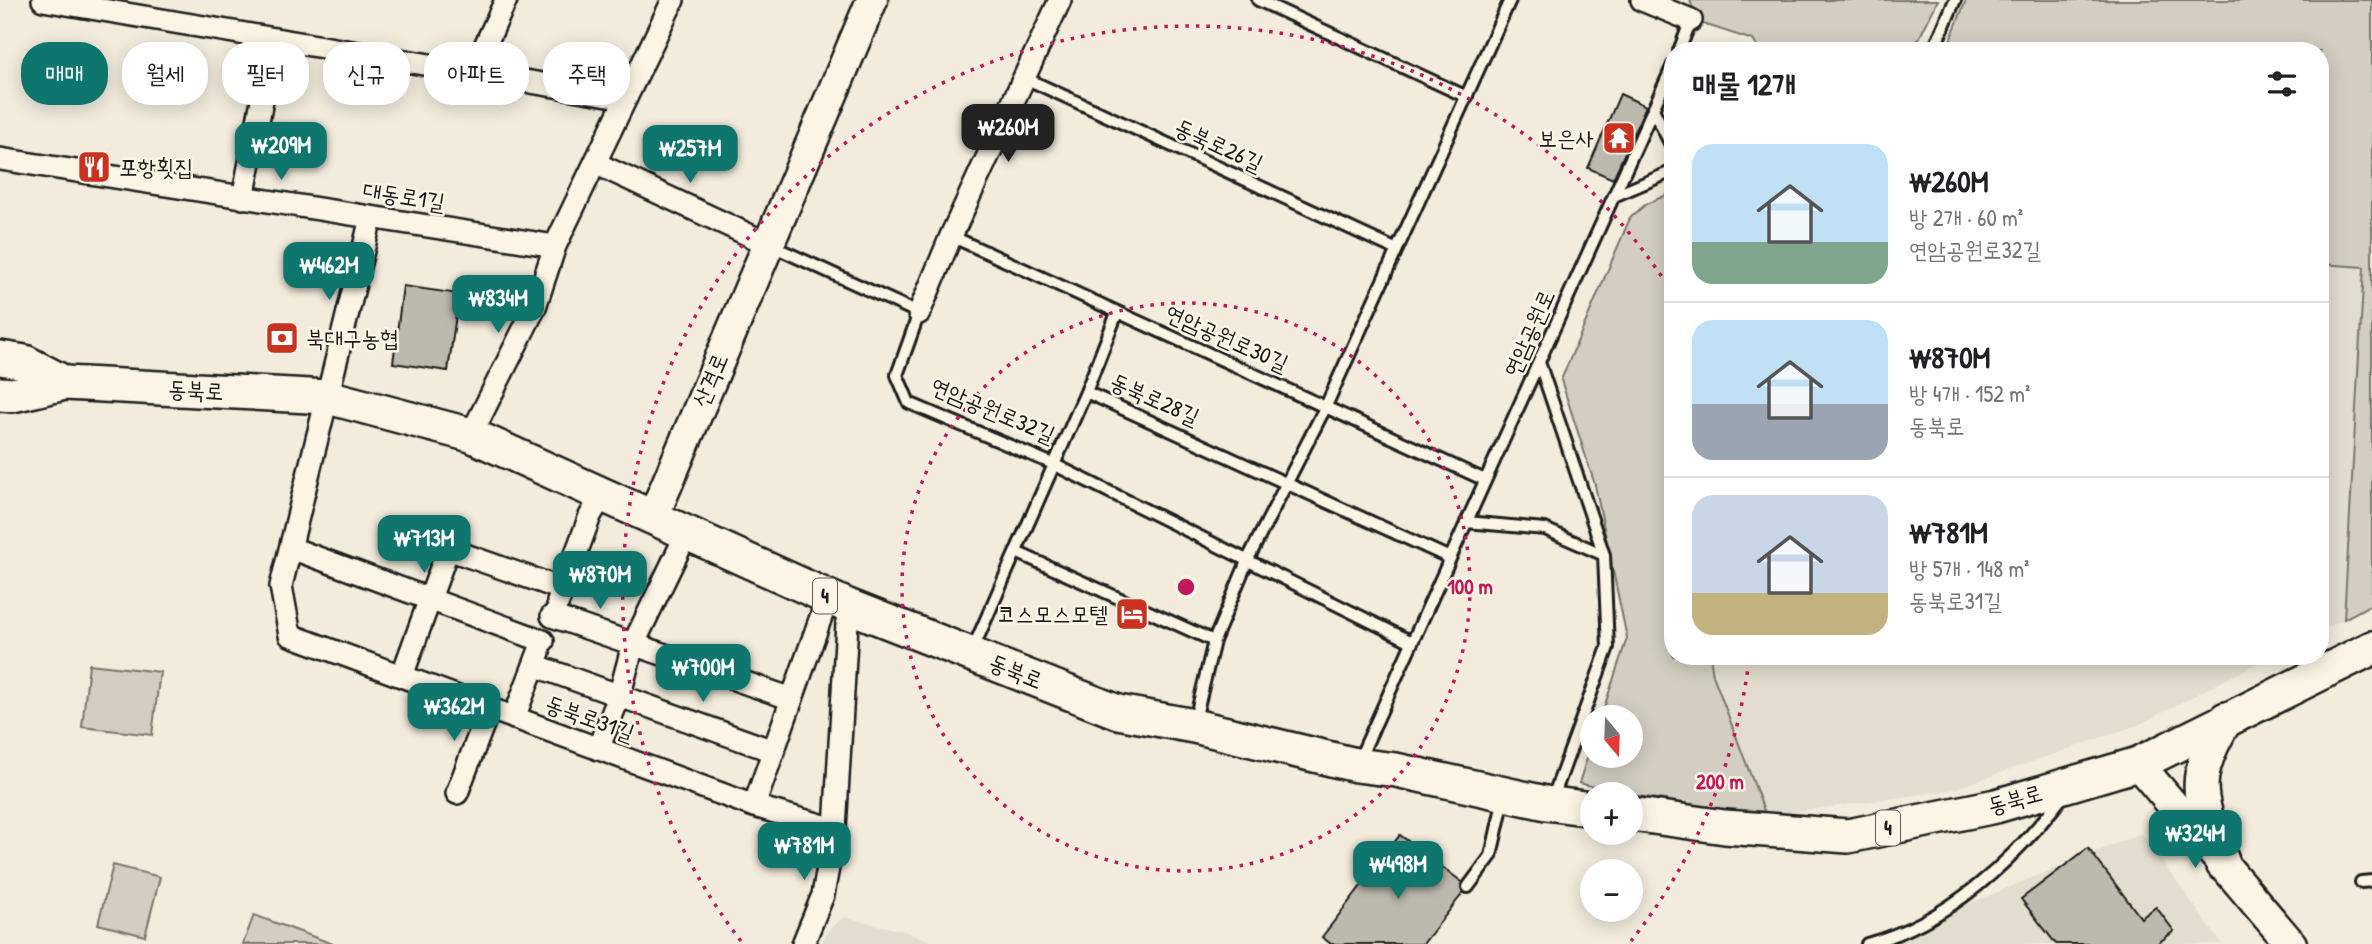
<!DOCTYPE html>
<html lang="ko">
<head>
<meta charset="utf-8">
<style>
	:root { --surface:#fff; --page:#f6f6f6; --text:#202124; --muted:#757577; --line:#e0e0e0; --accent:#0f766e }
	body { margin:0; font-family:"Patrick Hand","Poor Story",sans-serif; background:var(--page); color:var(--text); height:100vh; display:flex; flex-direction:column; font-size:26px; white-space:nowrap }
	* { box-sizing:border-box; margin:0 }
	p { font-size:23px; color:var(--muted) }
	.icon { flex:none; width:38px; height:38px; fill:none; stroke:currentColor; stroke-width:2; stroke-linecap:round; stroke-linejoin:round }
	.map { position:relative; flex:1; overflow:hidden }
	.sheet { position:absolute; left:1664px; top:42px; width:665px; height:623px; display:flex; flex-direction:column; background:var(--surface); border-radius:28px; box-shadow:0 4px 18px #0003 }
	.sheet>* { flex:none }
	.guide { position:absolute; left:21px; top:42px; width:665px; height:63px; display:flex; gap:14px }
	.needle { width:46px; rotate:161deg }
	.controls { position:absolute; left:1580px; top:705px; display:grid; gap:14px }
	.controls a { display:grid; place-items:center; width:63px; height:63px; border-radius:50%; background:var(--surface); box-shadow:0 4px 18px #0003; font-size:35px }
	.price { position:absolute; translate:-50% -60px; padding:0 16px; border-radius:14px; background:var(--accent); color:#fff; font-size:23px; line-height:46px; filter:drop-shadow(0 2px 4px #0008) }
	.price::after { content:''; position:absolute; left:50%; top:42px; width:21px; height:16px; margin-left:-10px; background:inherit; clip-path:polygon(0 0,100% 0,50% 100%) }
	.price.current { background:#222; color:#fff }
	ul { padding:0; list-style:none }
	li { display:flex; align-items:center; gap:21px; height:175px; padding:0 28px }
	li+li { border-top:2px solid var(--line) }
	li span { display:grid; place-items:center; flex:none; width:196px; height:140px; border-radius:21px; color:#555 }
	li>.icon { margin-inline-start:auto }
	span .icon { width:84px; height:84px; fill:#fffc; stroke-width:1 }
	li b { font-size:30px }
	h2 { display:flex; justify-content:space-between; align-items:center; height:84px; padding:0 28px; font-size:30px }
	.tag { padding:0 24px; border-radius:28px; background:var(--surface); box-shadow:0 4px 18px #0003; font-size:24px; line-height:63px }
	.tag.current { background:var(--accent); color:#fff }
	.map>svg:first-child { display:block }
	.built { fill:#e3ddcf }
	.green { fill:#d3cec1; stroke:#78756e; stroke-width:2 }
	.building { fill:#beb9ae; stroke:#1c1c1c; stroke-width:2 }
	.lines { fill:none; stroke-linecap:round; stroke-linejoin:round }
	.lane-casing { stroke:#1c1c1c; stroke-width:16 }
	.street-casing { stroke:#1c1c1c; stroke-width:26 }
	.secondary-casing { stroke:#1c1c1c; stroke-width:35 }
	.primary-casing { stroke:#1c1c1c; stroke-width:38 }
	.lane { stroke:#fcf5e5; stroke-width:10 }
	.street { stroke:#fcf5e5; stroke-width:21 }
	.secondary { stroke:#fcf5e5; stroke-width:30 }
	.primary { stroke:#fcf5e5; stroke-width:33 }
	.ring { fill:none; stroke:#c2185b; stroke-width:3.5; stroke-dasharray:3.5 7 }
	.labels { text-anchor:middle; stroke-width:5; stroke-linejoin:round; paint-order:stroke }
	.shield { fill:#fcf5e5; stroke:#5f5d58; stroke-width:2 }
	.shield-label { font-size:21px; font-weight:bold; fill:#1c1c1c }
	.poi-label { font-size:23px; fill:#1c1c1c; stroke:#fcf5e5; text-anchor:end }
	.street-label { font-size:23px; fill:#1c1c1c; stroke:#fcf5e5 }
	.centre { fill:#c2185b; stroke:#fcf5e5; stroke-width:3.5 }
	.ring-label { font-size:21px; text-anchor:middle; font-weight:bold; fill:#c2185b; stroke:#fcf5e5; stroke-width:5; stroke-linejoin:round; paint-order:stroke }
</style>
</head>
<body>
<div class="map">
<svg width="2372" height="944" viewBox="0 0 2372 944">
	<rect width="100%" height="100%" fill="#f3ecdd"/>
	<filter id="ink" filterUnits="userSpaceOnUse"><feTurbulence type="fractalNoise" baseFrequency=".0143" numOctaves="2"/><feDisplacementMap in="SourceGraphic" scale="14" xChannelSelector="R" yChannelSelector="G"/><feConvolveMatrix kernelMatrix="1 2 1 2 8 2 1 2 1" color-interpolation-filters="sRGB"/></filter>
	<g filter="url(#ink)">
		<!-- built -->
		<path class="built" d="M2321 264 2364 267 2344 619 2321 631Z
			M1710 656H2271L2140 724 1951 790 1766 816 1713 675Z
			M2142 833 2222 944H1870Z
			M843 917 904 931 939 944H821L826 933Z"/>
		<!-- green -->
		<path class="green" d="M1690 0H1938L1913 51H1760L1753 40 1697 22Z
			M1966 0H2372V604L2344 619 2364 267 2321 264 2320 51H1946Z
			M1673 192V656H1710L1713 675 1766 816 1619 793 1579 783 1592 742V756H1631V718L1601 717 1627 638 1595 485 1561 380 1630 218 1646 204Z
			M89 664 160 672 152 735 82 727Z
			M113 865 160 877 145 936 98 924Z
			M254 915 333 944H243Z"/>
		<!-- building -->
		<path class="building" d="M1620 94 1646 106 1613 179 1588 168Z
			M403 286 459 294 448 371 393 363Z
			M1400 835 1462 882 1463 893 1423 944H1331L1322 937Z
			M2088 848 2141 918 2156 907 2174 931 2157 944H2056L2021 899Z"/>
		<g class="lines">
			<defs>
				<path id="lane" d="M1258 0 1467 97
					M1679 51 1691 20
					M1933 51 1955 0
					M1025 78 1395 249
					M1653 109 1673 149
					M1614 196 1673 171
					M951 236 1485 480
					M770 245 919 313 897 375 909 403 1053 464 1412 642
					M1539 362 1604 555 1608 647 1552 800
					M1086 392 1450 558
					M1466 522 1545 529 1604 555
					M1016 552 1214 641
					M972 651 1086 392 1117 313
					M1194 724 1214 641 1248 559 1326 406 1510 0
					M1359 760 1673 65
					M2361 882 2372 881
					M1468 887 1491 856 1504 798
					M1867 944C1949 922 2013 861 2064 795"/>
				<path id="street" d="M43 0 626 98
					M1642 0 1691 20
					M473 72 506 0
					M0 159 555 246
					M595 163 768 244
					M243 198 274 39
					M371 218 281 586 290 635 754 806 835 829
					M919 313 951 236 1060 0
					M471 435 535 307 555 246 673 0
					M291 548 543 641
					M558 602 590 516 603 494
					M552 616 792 699
					M534 665 773 751
					M402 676 448 549 562 589
					M514 718 539 652
					M598 749 619 697 633 645 687 533
					M457 793 489 709
					M754 806 828 597
					M803 944 823 895 835 829 848 606"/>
				<path id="secondary" d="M653 517 872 0
					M2138 764 2291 944"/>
				<path id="primary" d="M0 358 25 362 65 383
					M0 394 13 395 65 383 328 397 471 435 848 606 1118 712 1194 726 1356 765 1396 770 1546 803 1592 809
					M1631 814 1725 827 1848 836 1996 806 2138 764 2372 648
					M2223 864C2200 799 2187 782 2226 719"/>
			</defs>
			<!-- lane casing -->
			<use href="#lane" class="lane-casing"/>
			<!-- street casing -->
			<use href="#street" class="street-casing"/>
			<!-- secondary casing -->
			<use href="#secondary" class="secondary-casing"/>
			<!-- primary casing -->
			<use href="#primary" class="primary-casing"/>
			<!-- lane -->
			<use href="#lane" class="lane"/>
			<!-- street -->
			<use href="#street" class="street"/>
			<!-- secondary -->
			<use href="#secondary" class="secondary"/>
			<!-- primary -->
			<use href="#primary" class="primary"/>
		</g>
	</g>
	<!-- distance rings -->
	<g class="ring">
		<circle cx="1186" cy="587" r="284"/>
		<path d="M1749 661A568 568 0 0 1 1631 941M741 941A568 568 0 1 1 1673 294"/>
	</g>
	<!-- icons -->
	<defs>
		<symbol id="temple-square" viewBox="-11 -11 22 22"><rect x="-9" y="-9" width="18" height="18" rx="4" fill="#c8321e" stroke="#fcf5e5"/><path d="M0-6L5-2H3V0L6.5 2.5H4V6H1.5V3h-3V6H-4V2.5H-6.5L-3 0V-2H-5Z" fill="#fff"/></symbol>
		<symbol id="restaurant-square" viewBox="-11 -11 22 22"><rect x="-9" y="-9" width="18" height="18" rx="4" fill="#c8321e" stroke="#fcf5e5"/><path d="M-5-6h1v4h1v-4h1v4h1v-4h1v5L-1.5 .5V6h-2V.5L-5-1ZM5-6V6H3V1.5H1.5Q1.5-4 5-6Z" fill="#fff"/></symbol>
		<symbol id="bank-square" viewBox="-11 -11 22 22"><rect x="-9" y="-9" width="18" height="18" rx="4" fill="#c8321e" stroke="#fcf5e5"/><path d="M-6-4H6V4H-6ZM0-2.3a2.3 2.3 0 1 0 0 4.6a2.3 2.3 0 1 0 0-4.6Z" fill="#fff"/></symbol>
		<symbol id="hotel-square" viewBox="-11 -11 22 22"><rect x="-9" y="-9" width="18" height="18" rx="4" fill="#c8321e" stroke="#fcf5e5"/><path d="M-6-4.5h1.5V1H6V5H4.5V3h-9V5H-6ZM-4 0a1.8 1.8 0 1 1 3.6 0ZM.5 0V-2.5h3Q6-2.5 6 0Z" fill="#fff"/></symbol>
	</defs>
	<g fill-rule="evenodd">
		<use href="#temple-square" x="1600" y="119" width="38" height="38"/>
		<use href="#restaurant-square" x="75" y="148" width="38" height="38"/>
		<use href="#bank-square" x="263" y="319" width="38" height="38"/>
		<use href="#hotel-square" x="1113" y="595" width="38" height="38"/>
	</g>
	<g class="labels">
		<!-- shield labels -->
		<g class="shield">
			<rect x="813" y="578.5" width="24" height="35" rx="5"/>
			<rect x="1876" y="810.5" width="24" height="35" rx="5"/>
		</g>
		<g class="shield-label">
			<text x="825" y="603">4</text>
			<text x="1888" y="835">4</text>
		</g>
		<!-- poi labels -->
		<g class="poi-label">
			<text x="1594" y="146">보은사</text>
			<text x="119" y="175" text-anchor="start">포항횟집</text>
			<text x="306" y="346" text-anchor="start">북대구농협</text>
			<text x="1108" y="622">코스모스모텔</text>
		</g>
		<!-- street labels -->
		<g class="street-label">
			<text transform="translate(1219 145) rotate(25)" y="8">동북로26길</text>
			<text transform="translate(404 196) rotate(9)" y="8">대동로1길</text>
			<text transform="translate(1529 333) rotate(-66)" y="8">연암공원로</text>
			<text transform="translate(1227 338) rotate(24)" y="8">연암공원로30길</text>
			<text transform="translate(710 380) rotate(-67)" y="8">산격로</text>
			<text transform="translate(196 390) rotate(3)" y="8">동북로</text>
			<text transform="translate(1155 399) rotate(24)" y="8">동북로28길</text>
			<text transform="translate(993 410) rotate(23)" y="8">연암공원로32길</text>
			<text transform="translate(1016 671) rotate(22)" y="8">동북로</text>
			<text transform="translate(590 718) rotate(20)" y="8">동북로31길</text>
			<text transform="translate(2015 799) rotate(-15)" y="8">동북로</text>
		</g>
	</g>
	<circle cx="1186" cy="587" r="10" class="centre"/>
	<g class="ring-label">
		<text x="1470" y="594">100 m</text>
		<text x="1720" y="789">200 m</text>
	</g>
</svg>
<div class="controls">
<a><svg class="needle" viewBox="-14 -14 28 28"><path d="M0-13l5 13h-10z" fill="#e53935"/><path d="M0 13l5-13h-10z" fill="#757577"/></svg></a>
<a>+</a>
<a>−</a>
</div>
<b class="price current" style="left:1008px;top:164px">₩260M</b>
<b class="price" style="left:281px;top:182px">₩209M</b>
<b class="price" style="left:690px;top:185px">₩257M</b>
<b class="price" style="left:329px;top:302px">₩462M</b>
<b class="price" style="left:498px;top:335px">₩834M</b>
<b class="price" style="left:424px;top:575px">₩713M</b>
<b class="price" style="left:600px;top:611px">₩870M</b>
<b class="price" style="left:703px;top:704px">₩700M</b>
<b class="price" style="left:454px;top:743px">₩362M</b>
<b class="price" style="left:2195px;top:870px">₩324M</b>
<b class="price" style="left:804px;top:882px">₩781M</b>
<b class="price" style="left:1398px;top:901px">₩498M</b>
<div class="guide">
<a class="tag current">매매</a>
<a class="tag">월세</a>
<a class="tag">필터</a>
<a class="tag">신규</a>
<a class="tag">아파트</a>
<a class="tag">주택</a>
</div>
<section class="sheet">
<h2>매물 12개<svg class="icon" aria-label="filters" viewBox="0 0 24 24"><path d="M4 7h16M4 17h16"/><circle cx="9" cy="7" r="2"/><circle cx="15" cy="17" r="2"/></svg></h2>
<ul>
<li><span style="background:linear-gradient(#bfe0f5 70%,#7fa58c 0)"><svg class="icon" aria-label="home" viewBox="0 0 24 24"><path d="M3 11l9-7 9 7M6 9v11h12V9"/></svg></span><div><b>₩260M</b><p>방 2개 · 60 m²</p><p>연암공원로32길</p></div></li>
<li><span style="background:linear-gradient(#bfe0f5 60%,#9aa5b1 0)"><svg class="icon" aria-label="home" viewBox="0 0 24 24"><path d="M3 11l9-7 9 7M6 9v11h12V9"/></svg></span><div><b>₩870M</b><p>방 4개 · 152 m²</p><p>동북로</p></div></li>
<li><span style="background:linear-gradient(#c9d6e8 70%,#c2b280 0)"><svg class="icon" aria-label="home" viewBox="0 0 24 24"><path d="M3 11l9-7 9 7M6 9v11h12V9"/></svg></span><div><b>₩781M</b><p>방 5개 · 148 m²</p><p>동북로31길</p></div></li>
</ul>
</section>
</div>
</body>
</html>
